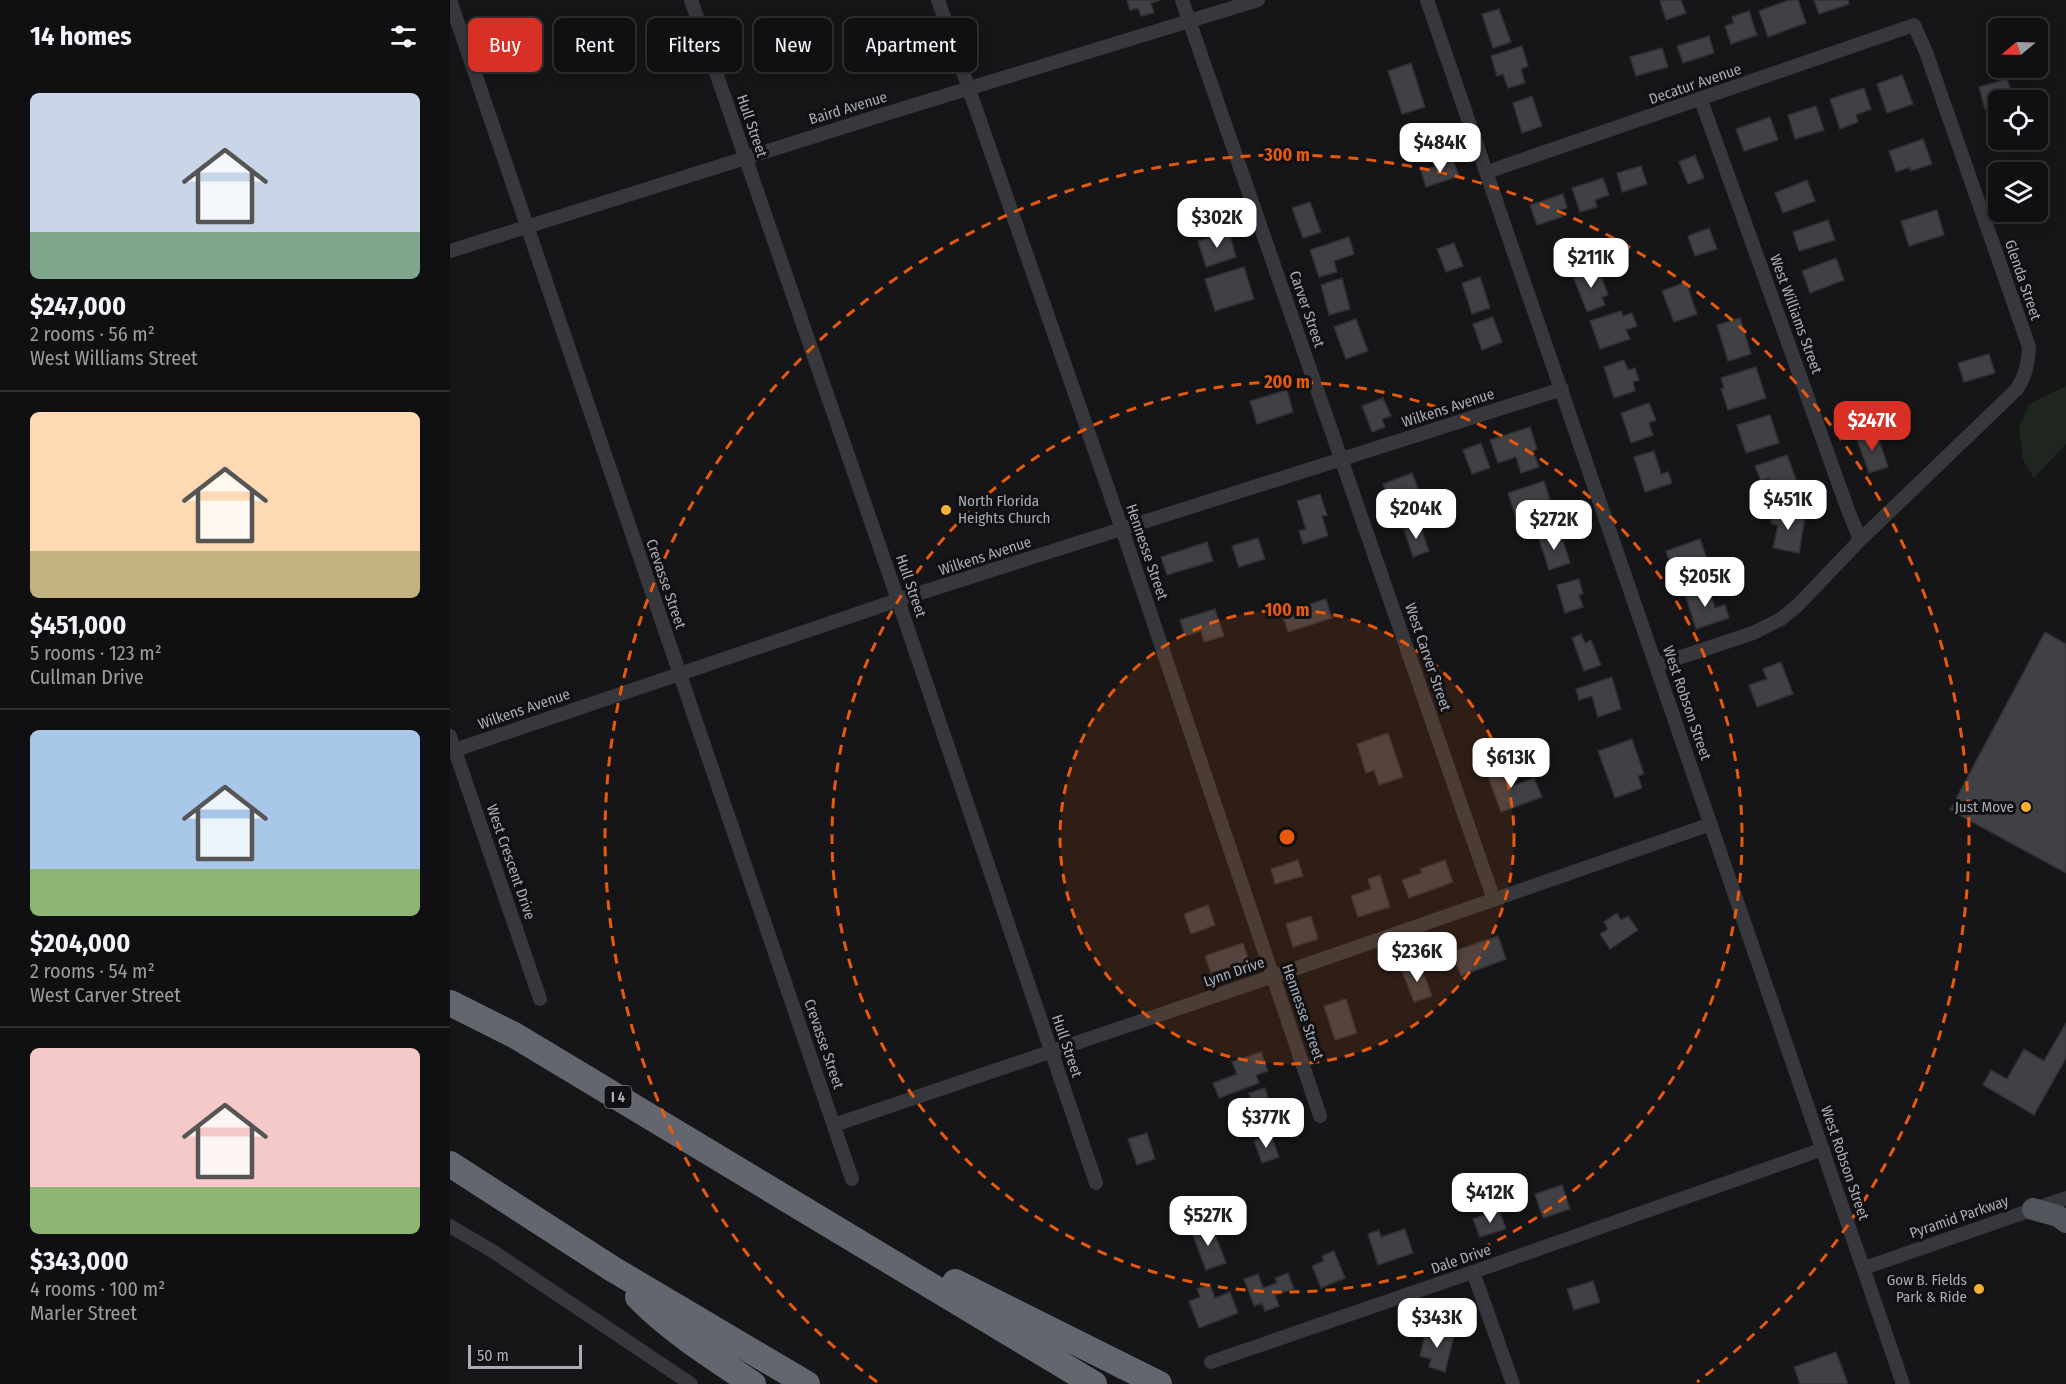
<!DOCTYPE html>
<html lang="en">
<head>
<meta charset="utf-8">
<style>
	:root { --surface:#101012; --page:#19191b; --text:#f1f3f6; --muted:#9c9d9f; --line:#303032; --accent:#d93025 }
	body { margin:0; font-family:"Fira Sans Condensed",sans-serif; background:var(--page); color:var(--text); height:100vh; display:flex; flex-direction:column; font-size:22px; white-space:nowrap }
	* { box-sizing:border-box; margin:0 }
	p { font-size:20px; color:var(--muted) }
	.icon { flex:none; width:33px; height:33px; fill:none; stroke:currentColor; stroke-width:2; stroke-linecap:round; stroke-linejoin:round }
	.map { position:relative; flex:1; overflow:hidden }
	.drawer { display:flex; flex-direction:column; background:var(--surface); width:450px }
	.drawer>* { flex:none }
	.guide { position:absolute; left:18px; top:18px; width:570px; height:54px; display:flex; gap:12px }
	.needle { width:39px; rotate:251deg }
	.buttons { position:absolute; left:1538px; top:18px; display:grid; gap:12px }
	.buttons a { display:grid; place-items:center; width:60px; height:60px; border-radius:9px; background:var(--surface); box-shadow:0 3px 15px #0003,0 0 0 2px var(--line); font-size:30px }
	.scale { position:absolute; left:18px; bottom:15px; width:114px; box-sizing:border-box; padding-left:6px; border:3px solid #a8adb8; border-top:0; font-size:16px; line-height:21px; white-space:nowrap; color:#a8adb8; -webkit-text-stroke:4px #111113; paint-order:stroke }
	.price { position:absolute; translate:-50% -51px; padding:0 14px; border-radius:12px; background:#fff; color:#222; font-size:20px; line-height:39px; filter:drop-shadow(0 2px 3px #0008) }
	.price::after { content:''; position:absolute; left:50%; top:36px; width:18px; height:14px; margin-left:-9px; background:inherit; clip-path:polygon(0 0,100% 0,50% 100%) }
	.price.selected { background:var(--accent); color:#fff }
	ul { padding:0; list-style:none }
	li { display:grid; align-content:center; gap:12px; height:318px; padding:0 30px }
	li+li { border-top:2px solid var(--line) }
	li span { display:grid; place-items:center; height:186px; border-radius:9px; color:#555 }
	li>.icon { margin-inline-start:auto }
	span .icon { width:108px; height:108px; fill:#fffc; stroke-width:1 }
	li b { font-size:26px }
	h2 { display:flex; justify-content:space-between; align-items:center; height:72px; padding:0 30px; font-size:26px }
	.chip { padding:0 21px; border-radius:9px; background:var(--surface); box-shadow:0 3px 15px #0003,0 0 0 2px var(--line); font-size:21px; line-height:54px }
	.chip.selected { background:var(--accent); color:#fff }
	main { display:flex; flex:1; min-height:0 }
	.map>svg:first-child { display:block }
	.green { fill:#1e261f }
	.building { fill:#404145; stroke:#303034; stroke-width:1.5 }
	.lines { fill:none; stroke-linecap:round; stroke-linejoin:round }
	.street { stroke:#37383d; stroke-width:14 }
	.primary { stroke:#53555c; stroke-width:22 }
	.highway { stroke:#63666e; stroke-width:26 }
	.ring { fill:none; stroke:#e8590c; stroke-width:3; stroke-dasharray:10 8 }
	.poi-dot { fill:#f2b134; stroke:#111113; stroke-width:2 }
	.labels { text-anchor:middle; stroke-width:6; stroke-linejoin:round; paint-order:stroke }
	.shield { fill:#111113; stroke:#7b7e86; stroke-width:1.5 }
	.shield-label { font-size:14px; font-weight:bold; fill:#a8adb8 }
	.street-label { font-size:15px; fill:#a8adb8; stroke:#111113 }
	.poi-label { font-size:15px; fill:#a8adb8; stroke:#111113; text-anchor:end }
	.centre { fill:#e8590c; stroke:#111113; stroke-width:3 }
	.ring-label { font-size:18px; text-anchor:middle; font-weight:bold; fill:#e8590c; stroke:#111113; stroke-width:6; stroke-linejoin:round; paint-order:stroke }
</style>
</head>
<body>
<main>
<section class="drawer">
<h2>14 homes<svg class="icon" aria-label="filters" viewBox="0 0 24 24"><path d="M4 7h16M4 17h16"/><circle cx="9" cy="7" r="2"/><circle cx="15" cy="17" r="2"/></svg></h2>
<ul>
<li><span style="background:linear-gradient(#c9d6e8 75%,#7fa58c 0)"><svg class="icon" aria-label="home" viewBox="0 0 24 24"><path d="M3 11l9-7 9 7M6 9v11h12V9"/></svg></span><div><b>$247,000</b><p>2 rooms · 56 m²</p><p>West Williams Street</p></div></li>
<li><span style="background:linear-gradient(#ffd9b3 75%,#c2b280 0)"><svg class="icon" aria-label="home" viewBox="0 0 24 24"><path d="M3 11l9-7 9 7M6 9v11h12V9"/></svg></span><div><b>$451,000</b><p>5 rooms · 123 m²</p><p>Cullman Drive</p></div></li>
<li><span style="background:linear-gradient(#a9c7e8 75%,#8fb573 0)"><svg class="icon" aria-label="home" viewBox="0 0 24 24"><path d="M3 11l9-7 9 7M6 9v11h12V9"/></svg></span><div><b>$204,000</b><p>2 rooms · 54 m²</p><p>West Carver Street</p></div></li>
<li><span style="background:linear-gradient(#f6c9c9 75%,#8fb573 0)"><svg class="icon" aria-label="home" viewBox="0 0 24 24"><path d="M3 11l9-7 9 7M6 9v11h12V9"/></svg></span><div><b>$343,000</b><p>4 rooms · 100 m²</p><p>Marler Street</p></div></li>
</ul>
</section>
<div class="map">
<svg width="1616" height="1384" viewBox="0 0 1616 1384">
	<rect width="100%" height="100%" fill="#161618"/>
	<!-- green -->
	<path class="green" d="M1616 386V444L1584 478 1573 460 1569 427 1579 404Z"/>
	<!-- building -->
	<path class="building" d="M677 0H711L701 3 704 13 691 16 688 8 680 10Z
		M1213 0H1231L1236 13 1216 20 1210 1Z
		M1339 0H1348L1356 23 1318 37 1309 11Z
		M1364 0H1398L1399 4 1369 14Z
		M1049 9 1061 42 1043 48 1032 14Z
		M1299 11 1307 35 1281 44 1275 26 1284 23 1282 17Z
		M1259 36 1264 53 1233 63 1227 46Z
		M1072 46 1078 66 1071 69 1075 83 1058 88 1053 74 1047 76 1041 56Z
		M1212 48 1218 67 1186 76 1180 57Z
		M961 63 975 107 952 114 938 71Z
		M1452 75 1463 104 1437 113 1427 84Z
		M1557 79 1564 100H1548V104L1535 109 1529 87Z
		M1414 88 1421 109 1406 115 1408 122 1390 129 1380 99Z
		M1082 96 1092 126 1072 133 1063 103Z
		M1366 106 1374 130 1345 139 1338 115Z
		M1320 117 1328 140 1294 151 1286 129Z
		M1473 139 1482 164 1461 171 1460 167 1446 172 1439 151Z
		M1245 155 1254 178 1238 184 1229 162Z
		M1003 160 1009 176 976 187 971 171Z
		M1191 166 1197 184 1172 192 1167 173Z
		M1153 178 1159 195 1145 200 1147 207 1130 212 1122 188Z
		M1357 180 1365 201 1333 213 1325 193Z
		M1113 194 1117 208 1110 210 1112 217 1087 225 1080 205Z
		M860 202 871 232 853 238 842 208Z
		M1487 210 1494 235 1459 246 1451 221Z
		M1378 220 1385 240 1349 251 1343 232Z
		M1259 228 1267 249 1245 256 1238 236Z
		M779 232 786 257 756 267 748 241Z
		M899 237 904 254 884 261 887 272 869 277 860 250Z
		M1004 243 1013 266 996 272 987 249Z
		M1386 258 1394 280 1360 293 1352 271Z
		M794 267 804 299 765 311 755 279Z
		M1148 267 1158 295 1152 297 1155 305 1137 312 1123 276Z
		M1030 277 1040 308 1022 314 1012 283Z
		M892 278 900 309 879 315 871 285Z
		M1236 282 1247 314 1224 322 1212 291Z
		M1171 311 1173 316 1182 313 1187 326 1176 330 1180 339 1150 349 1140 321Z
		M1043 317 1052 342 1032 350 1023 324Z
		M1290 318 1301 354 1278 361 1267 325Z
		M906 319 918 351 896 359 884 327Z
		M1539 354 1545 373 1514 382 1508 363Z
		M1174 360 1178 370 1185 368 1189 380 1183 382 1185 391 1164 398 1154 367Z
		M1306 367 1316 398 1278 410 1271 389 1274 388 1271 378Z
		M837 390 843 412 807 424 800 401Z
		M933 398 941 416 932 419 935 427 922 432 912 406Z
		M1199 403 1206 420 1199 423 1203 435 1181 443 1171 413Z
		M1320 415 1329 443 1296 453 1287 425Z
		M1080 427 1087 449 1083 451 1089 467 1071 473 1066 457 1048 463 1040 440Z
		M1426 431 1438 467 1419 473 1406 437Z
		M1031 443 1040 468 1022 474 1013 450Z
		M1204 451 1211 474 1218 472 1222 483 1195 492 1184 457Z
		M1337 455 1350 490 1326 499 1318 478 1311 481 1305 466Z
		M962 473 969 491 940 502 933 484Z
		M1094 481 1101 503 1085 508 1089 520 1069 527 1058 493Z
		M870 494 877 515 872 516 878 536 853 544 849 531 856 529 847 501Z
		M1323 511 1355 517 1349 553 1323 548 1328 525 1321 523Z
		M970 524 979 551 963 557 954 529Z
		M1110 532 1120 563 1099 570 1089 539Z
		M808 538 815 559 789 567 782 546Z
		M1250 539 1260 568 1226 580 1216 551Z
		M757 542 763 561 717 575 711 557Z
		M1129 579 1133 594 1129 595 1133 607 1115 613 1107 585Z
		M1258 586 1265 608 1275 605 1279 618 1246 629 1235 594Z
		M876 599 882 618 838 632 832 613Z
		M765 609 774 636 754 642 751 631 735 636 730 620Z
		M1595 632 1616 644V873L1500 810Z
		M1131 634 1135 643 1141 640 1151 665 1134 671 1122 638Z
		M1331 662 1343 694 1307 707 1299 685 1317 679 1313 669Z
		M1162 677 1171 709 1148 717 1142 696 1129 700 1126 689Z
		M938 733 953 777 929 785 924 770 916 773 907 744Z
		M1182 739 1194 774 1188 776 1192 788 1165 798 1148 751Z
		M1057 764 1065 785 1084 778 1092 797 1051 812 1036 771Z
		M848 860 853 876 825 884 821 869Z
		M995 860 1003 882 959 898 952 880 972 873 970 869Z
		M930 875 940 907 908 917 901 896 921 889 918 879Z
		M758 905 765 925 741 934 734 914Z
		M1167 913 1171 920 1178 916 1188 930 1160 949 1150 934 1158 929 1154 922Z
		M861 916 868 939 843 947 836 924Z
		M1048 936 1056 959 1011 976 1002 952Z
		M793 943 799 961 761 973 755 956Z
		M970 964 982 996 964 1002 952 971Z
		M896 999 907 1033 885 1040 874 1006Z
		M1616 1023V1058L1584 1115 1533 1085 1541 1070 1557 1079 1574 1049 1594 1061Z
		M811 1052 818 1071 806 1075 809 1083 769 1098 763 1083 787 1074 782 1062Z
		M815 1088 823 1114 804 1120 806 1125 795 1129 790 1113 804 1109 799 1093Z
		M697 1133 705 1159 687 1165 678 1139Z
		M821 1135 829 1157 812 1163 804 1141Z
		M1112 1185 1120 1209 1093 1218 1085 1194Z
		M1049 1210 1056 1229 1030 1237 1023 1219Z
		M761 1223 776 1263 756 1270 741 1230Z
		M955 1229 963 1253 928 1265 918 1234 929 1230 931 1237Z
		M884 1251 895 1278 871 1288 862 1266 874 1261 872 1256Z
		M838 1273 844 1289 825 1295 829 1306 815 1311 812 1303 804 1306 794 1279 808 1274 813 1288 827 1283 825 1278Z
		M1143 1281 1150 1302 1124 1310 1117 1289Z
		M760 1284 765 1298 780 1292 788 1313 749 1328 739 1301 750 1297 747 1289Z
		M976 1330 1004 1336 995 1372 979 1367 981 1359 970 1356Z
		M1386 1352 1398 1384H1350L1344 1367Z"/>
	<g class="lines">
		<!-- street -->
		<path class="street" d="M0 0 402 1179
			M241 0 448 600 646 1183
			M488 0 672 529 870 1116
			M732 0 1044 900
			M977 0 1453 1384
			M1251 100 1398 510 1410 540
			M1037 172 1464 25 1476 52 1579 347C1578 363 1576 375 1567 389L1410 540 1348 605 1331 619 1303 633 1207 665
			M0 251 435 114 808 0
			M0 736 90 999
			M5 750 448 600 1112 389
			M384 1125 824 976 1261 824
			M0 1226 44 1252 241 1384
			M1414 1268 1616 1198
			M1023 1272 1063 1384
			M761 1362 1023 1272 1373 1149"/>
		<!-- primary -->
		<path class="primary" d="M1583 1209 1608 1216 1616 1222"/>
		<!-- highway -->
		<path class="highway" d="M0 1003 64 1035 644 1384
			M0 1164 161 1268 357 1384
			M505 1282 709 1384
			M188 1297C221 1331 264 1358 303 1384"/>
	</g>
	<!-- distance rings -->
	<circle cx="837" cy="837" r="227" fill="#e8590c" fill-opacity=".12"/>
	<g class="ring">
		<circle cx="837" cy="837" r="227"/>
		<circle cx="837" cy="837" r="455"/>
		<path d="M427 1382A682 682 0 1 1 1247 1382"/>
	</g>
	<!-- markers -->
	<g class="poi-dot">
		<circle cx="496" cy="510" r="6"/>
		<circle cx="1576" cy="807" r="6"/>
		<circle cx="1529" cy="1289" r="6"/>
	</g>
	<g class="labels">
		<!-- shield labels -->
		<rect class="shield" x="154.5" y="1086" width="27" height="22" rx="4.5"/>
		<g class="shield-label">
			<text x="168" y="1102">I 4</text>
		</g>
		<!-- street labels -->
		<g class="street-label">
			<text transform="translate(1245 84) rotate(-19)" y="5">Decatur Avenue</text>
			<text transform="translate(398 108) rotate(-17)" y="5">Baird Avenue</text>
			<text transform="translate(302 126) rotate(71)" y="5">Hull Street</text>
			<text transform="translate(1573 280) rotate(71)" y="5">Glenda Street</text>
			<text transform="translate(857 309) rotate(71)" y="5">Carver Street</text>
			<text transform="translate(1346 314) rotate(70)" y="5">West Williams Street</text>
			<text transform="translate(998 408) rotate(-18)" y="5">Wilkens Avenue</text>
			<text transform="translate(697 552) rotate(71)" y="5">Hennesse Street</text>
			<text transform="translate(535 556) rotate(-18)" y="5">Wilkens Avenue</text>
			<text transform="translate(216 584) rotate(71)" y="5">Crevasse Street</text>
			<text transform="translate(461 586) rotate(71)" y="5">Hull Street</text>
			<text transform="translate(978 657) rotate(71)" y="5">West Carver Street</text>
			<text transform="translate(1237 703) rotate(71)" y="5">West Robson Street</text>
			<text transform="translate(74 709) rotate(-19)" y="5">Wilkens Avenue</text>
			<text transform="translate(61 862) rotate(71)" y="5">West Crescent Drive</text>
			<text transform="translate(784 972) rotate(-19)" y="5">Lynn Drive</text>
			<text transform="translate(853 1012) rotate(71)" y="5">Hennesse Street</text>
			<text transform="translate(374 1044) rotate(71)" y="5">Crevasse Street</text>
			<text transform="translate(617 1046) rotate(71)" y="5">Hull Street</text>
			<text transform="translate(1395 1163) rotate(71)" y="5">West Robson Street</text>
			<text transform="translate(1509 1217) rotate(-19)" y="5">Pyramid Parkway</text>
			<text transform="translate(1011 1259) rotate(-19)" y="5">Dale Drive</text>
		</g>
		<!-- poi labels -->
		<g class="poi-label">
			<text x="508" y="506" text-anchor="start">North Florida<tspan x="508" dy="17">Heights Church</tspan></text>
			<text x="1564" y="812">Just Move</text>
			<text x="1517" y="1285">Gow B. Fields<tspan x="1517" dy="17">Park &amp; Ride</tspan></text>
		</g>
	</g>
	<circle cx="837" cy="837" r="9" class="centre"/>
	<g class="ring-label">
		<text x="837" y="161">300 m</text>
		<text x="837" y="388">200 m</text>
		<text x="837" y="616">100 m</text>
	</g>
</svg>
<div class="buttons">
<a><svg class="needle" viewBox="-14 -14 28 28"><path d="M0-13l5 13h-10z" fill="#e53935"/><path d="M0 13l5-13h-10z" fill="#9c9d9f"/></svg></a>
<a><svg class="icon" aria-label="locate" viewBox="0 0 24 24"><circle cx="12" cy="12" r="6"/><path d="M12 2v4M12 18v4M2 12h4M18 12h4"/></svg></a>
<a><svg class="icon" aria-label="layers" viewBox="0 0 24 24"><path d="M12 4l9 5-9 5-9-5zM3 14l9 5 9-5"/></svg></a>
</div>
<div class="scale">50 m</div>
<b class="price" style="left:990px;top:174px">$484K</b>
<b class="price" style="left:767px;top:249px">$302K</b>
<b class="price" style="left:1141px;top:289px">$211K</b>
<b class="price selected" style="left:1422px;top:452px">$247K</b>
<b class="price" style="left:1338px;top:531px">$451K</b>
<b class="price" style="left:966px;top:540px">$204K</b>
<b class="price" style="left:1104px;top:551px">$272K</b>
<b class="price" style="left:1255px;top:608px">$205K</b>
<b class="price" style="left:1061px;top:789px">$613K</b>
<b class="price" style="left:967px;top:983px">$236K</b>
<b class="price" style="left:816px;top:1149px">$377K</b>
<b class="price" style="left:1040px;top:1224px">$412K</b>
<b class="price" style="left:758px;top:1247px">$527K</b>
<b class="price" style="left:987px;top:1349px">$343K</b>
<div class="guide">
<a class="chip selected">Buy</a>
<a class="chip">Rent</a>
<a class="chip">Filters</a>
<a class="chip">New</a>
<a class="chip">Apartment</a>
</div>
</div>
</main>
</body>
</html>
